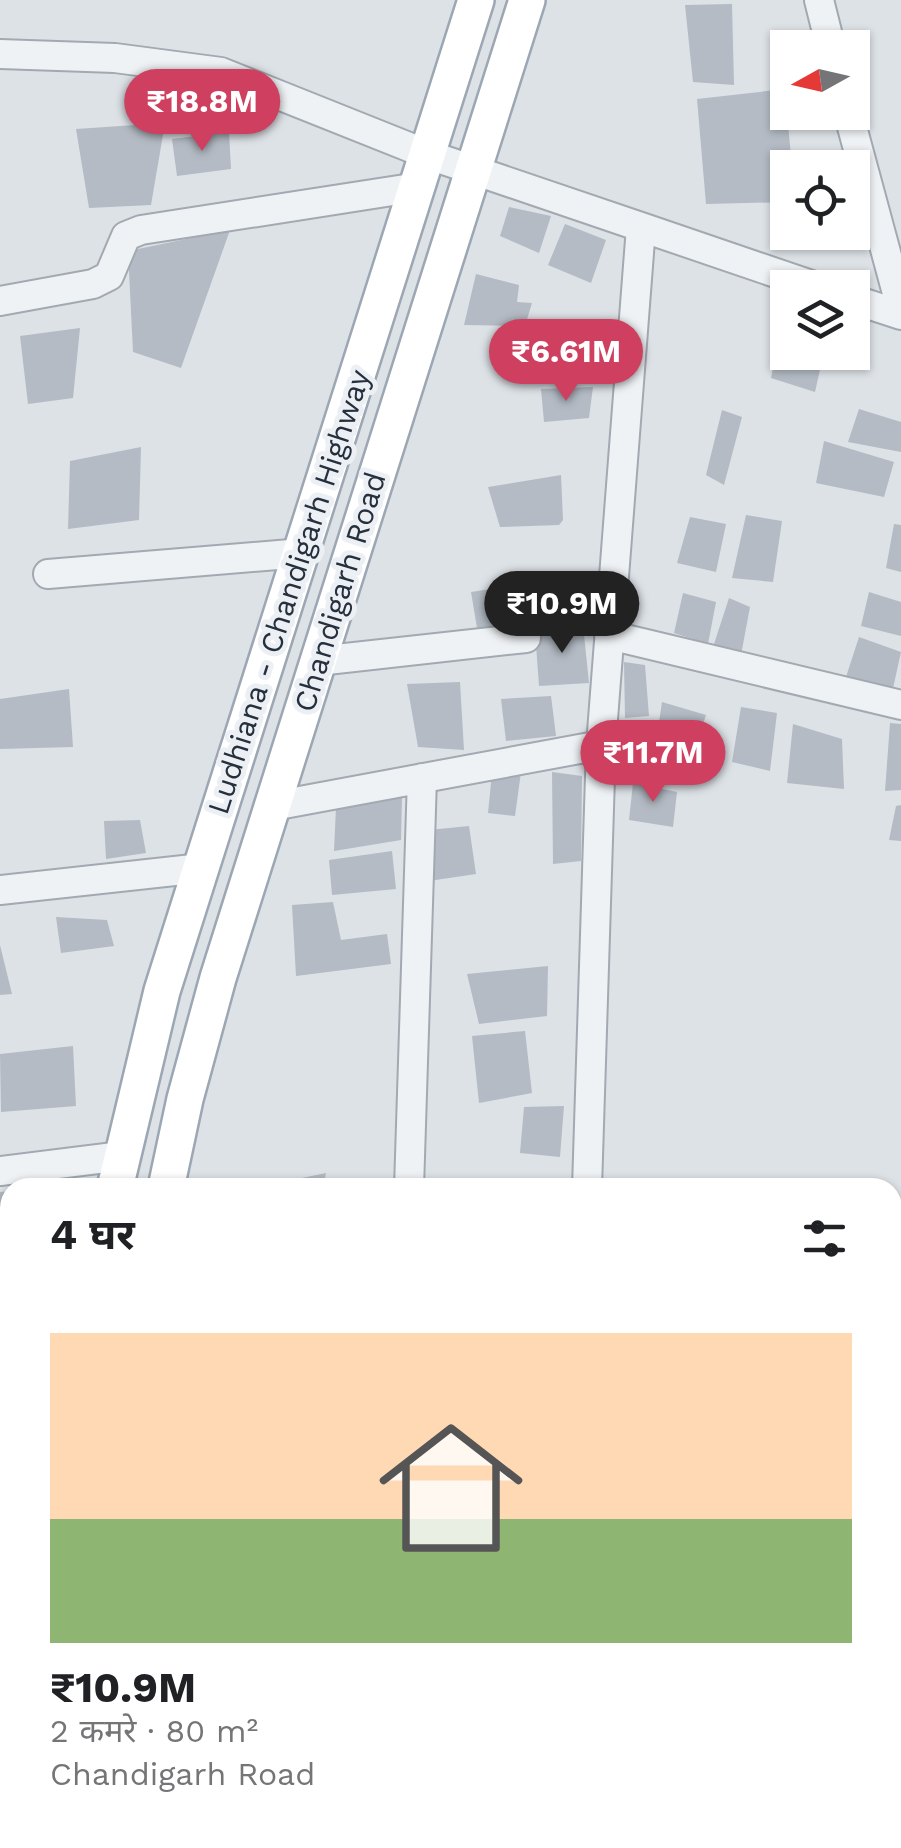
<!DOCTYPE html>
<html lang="hi">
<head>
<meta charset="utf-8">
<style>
	:root { --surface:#fff; --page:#f6f6f6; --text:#202124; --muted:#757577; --accent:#cf3f5f }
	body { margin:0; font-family:"Work Sans","Noto Sans Devanagari",sans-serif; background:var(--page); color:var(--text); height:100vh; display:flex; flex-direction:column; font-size:38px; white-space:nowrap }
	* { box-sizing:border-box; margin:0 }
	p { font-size:32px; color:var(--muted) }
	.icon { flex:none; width:55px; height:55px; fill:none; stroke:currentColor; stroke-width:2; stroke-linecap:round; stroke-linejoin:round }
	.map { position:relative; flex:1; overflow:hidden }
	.sheet { position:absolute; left:0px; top:1178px; width:902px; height:672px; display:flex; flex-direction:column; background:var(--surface); border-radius:30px 30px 0 0; box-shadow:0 2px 8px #0004 }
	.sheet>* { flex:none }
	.needle { width:65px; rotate:262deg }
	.fabs { position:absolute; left:770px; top:30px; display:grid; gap:20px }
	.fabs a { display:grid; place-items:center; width:100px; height:100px; border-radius:0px; background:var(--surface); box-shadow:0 2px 8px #0004; font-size:50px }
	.price { position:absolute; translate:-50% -85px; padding:0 22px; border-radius:35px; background:var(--accent); color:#fff; font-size:32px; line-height:65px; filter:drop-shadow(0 2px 5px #0008) }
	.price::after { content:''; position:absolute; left:50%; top:60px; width:30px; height:22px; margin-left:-15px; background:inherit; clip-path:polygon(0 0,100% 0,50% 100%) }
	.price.selected { background:#222; color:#fff }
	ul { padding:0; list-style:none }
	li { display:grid; align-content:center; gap:20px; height:530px; padding:0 50px }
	li span { display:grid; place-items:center; height:310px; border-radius:0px; color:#555 }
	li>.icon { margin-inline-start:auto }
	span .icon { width:180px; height:180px; fill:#fffc; stroke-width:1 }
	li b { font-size:42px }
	h2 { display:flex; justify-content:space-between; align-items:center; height:120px; padding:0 50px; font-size:42px }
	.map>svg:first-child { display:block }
	.building { fill:#b4bbc4 }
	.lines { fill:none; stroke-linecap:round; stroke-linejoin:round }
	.minor-casing { stroke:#a2a9b1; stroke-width:32 }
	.major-casing { stroke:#9ca7b3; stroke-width:40 }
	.minor { stroke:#eff2f5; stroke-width:28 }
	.major { stroke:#fff; stroke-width:35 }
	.labels { text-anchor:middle; stroke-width:10; stroke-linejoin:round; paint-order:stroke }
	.street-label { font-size:30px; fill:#26303d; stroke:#ecf0f5 }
</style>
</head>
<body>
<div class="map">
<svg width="901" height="1848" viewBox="0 0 901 1848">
	<rect width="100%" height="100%" fill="#dde2e7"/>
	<!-- building -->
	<path class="building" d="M732 4 734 85 693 82 685 5Z
		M785 89 792 168H788V202L706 204 697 99Z
		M165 123 151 205 89 208 76 129Z
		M229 132 231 169 177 176 172 139Z
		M509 207 551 216 539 253 500 236Z
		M565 224 606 240 591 283 548 265Z
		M230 230 181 368 133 352 128 251Z
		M476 274 519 285 517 302 532 303 525 326 464 325Z
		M781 321 788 323V352H824L815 392 771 378Z
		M80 328 73 398 28 404 20 336Z
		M593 387 589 418 544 422 541 389Z
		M859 409 901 422V452L848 442Z
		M722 410 742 417 724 485 706 475Z
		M824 441 894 462 884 497 816 483Z
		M141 447 139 520 68 529 70 461Z
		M561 475 563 520 559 525 500 527 488 487Z
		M746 515 782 521 773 582 732 578Z
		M690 517 726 524 716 572 677 563Z
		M894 524 901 525V572L886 568Z
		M510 586 523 624 478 634 471 592Z
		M869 592 901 602V636L861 626Z
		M683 593 716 602 708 644 674 633Z
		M729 598 750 607 741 655 713 647Z
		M583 625 589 683 539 686 535 631Z
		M859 637 901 652 892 693 845 680Z
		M624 662 645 665 649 716 625 718Z
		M460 682 464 750 418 747 407 684Z
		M69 689 73 747 0 749V699Z
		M551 696 556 736 506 741 501 699Z
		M662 702 706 715 684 782 652 770Z
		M741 707 777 713 770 771 732 762Z
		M890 723 901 724V790L885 791Z
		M793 724 842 739 844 789 787 783Z
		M521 772 515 816 488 813 492 773Z
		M552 772 582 776 581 861 553 864Z
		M633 783 677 792 673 827 629 820Z
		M402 797 401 840 334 851 336 807Z
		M901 805V841L889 840 896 806Z
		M140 820 146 853 106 859 104 821Z
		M469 826 476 874 429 881V830Z
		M392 851 396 889 332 895 329 860Z
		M333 902 341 940 387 934 391 964 296 976 292 905Z
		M56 917 107 920 114 946 61 953Z
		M0 945 12 994 0 995Z
		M548 966 547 1016 479 1024 467 974Z
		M525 1031 532 1093 479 1103 472 1036Z
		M73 1046 76 1106 1 1112 0 1054Z
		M564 1106 560 1157 520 1153 524 1107Z
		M326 1173 323 1188H263V1186Z
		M10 1191V1228L0 1229V1192Z
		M10 1280V1311L0 1312V1282Z"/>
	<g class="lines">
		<defs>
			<path id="minor" d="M819 0 831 48
				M0 54 115 58 221 72 429 155 641 227 601 745 587 1188
				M848 112 901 308
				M641 227 820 288
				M852 299 901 315
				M0 301 93 284 109 276 126 236 141 230 418 187
				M48 574 302 553
				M609 635 901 705
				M318 661 526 638
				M273 806 601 745
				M0 890 202 868
				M0 1171 122 1156
				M409 1188 422 778
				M0 1322 10 1321
				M892 1336 901 1335
				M0 1694 10 1693
				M892 1701 901 1699
				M756 1840 758 1848"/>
			<path id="major" d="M115 1188 162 991 476 0
				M166 1188 185 1099 218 978 527 0
				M219 1840 221 1848
				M267 1840 269 1848"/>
		</defs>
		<!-- minor casing -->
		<use href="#minor" class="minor-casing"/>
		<!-- major casing -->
		<use href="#major" class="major-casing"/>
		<!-- minor -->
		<use href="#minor" class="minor"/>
		<!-- major -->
		<use href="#major" class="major"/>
	</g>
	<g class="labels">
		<!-- street labels -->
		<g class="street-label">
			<text transform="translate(289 592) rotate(-72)" y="10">Ludhiana - Chandigarh Highway</text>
			<text transform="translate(340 592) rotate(-73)" y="10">Chandigarh Road</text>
		</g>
	</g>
</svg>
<div class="fabs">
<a><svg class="needle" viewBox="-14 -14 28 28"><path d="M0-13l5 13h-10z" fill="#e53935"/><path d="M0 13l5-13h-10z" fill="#757577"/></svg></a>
<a><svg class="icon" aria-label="locate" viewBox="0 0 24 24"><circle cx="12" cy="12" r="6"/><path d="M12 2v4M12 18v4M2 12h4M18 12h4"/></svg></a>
<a><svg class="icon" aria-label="layers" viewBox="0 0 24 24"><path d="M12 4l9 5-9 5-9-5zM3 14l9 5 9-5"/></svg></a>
</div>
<b class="price" style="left:202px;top:154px">₹18.8M</b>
<b class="price" style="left:566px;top:404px">₹6.61M</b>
<b class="price selected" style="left:562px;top:656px">₹10.9M</b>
<b class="price" style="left:653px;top:805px">₹11.7M</b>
<section class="sheet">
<h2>4 घर<svg class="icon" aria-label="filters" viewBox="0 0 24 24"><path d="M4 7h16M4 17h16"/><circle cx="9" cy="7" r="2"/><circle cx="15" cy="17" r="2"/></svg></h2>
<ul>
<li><span style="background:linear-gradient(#ffd9b3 60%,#8fb573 0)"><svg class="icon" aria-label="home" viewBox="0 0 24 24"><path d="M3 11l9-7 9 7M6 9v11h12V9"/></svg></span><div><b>₹10.9M</b><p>2 कमरे · 80 m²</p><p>Chandigarh Road</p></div></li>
</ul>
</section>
</div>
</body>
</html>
